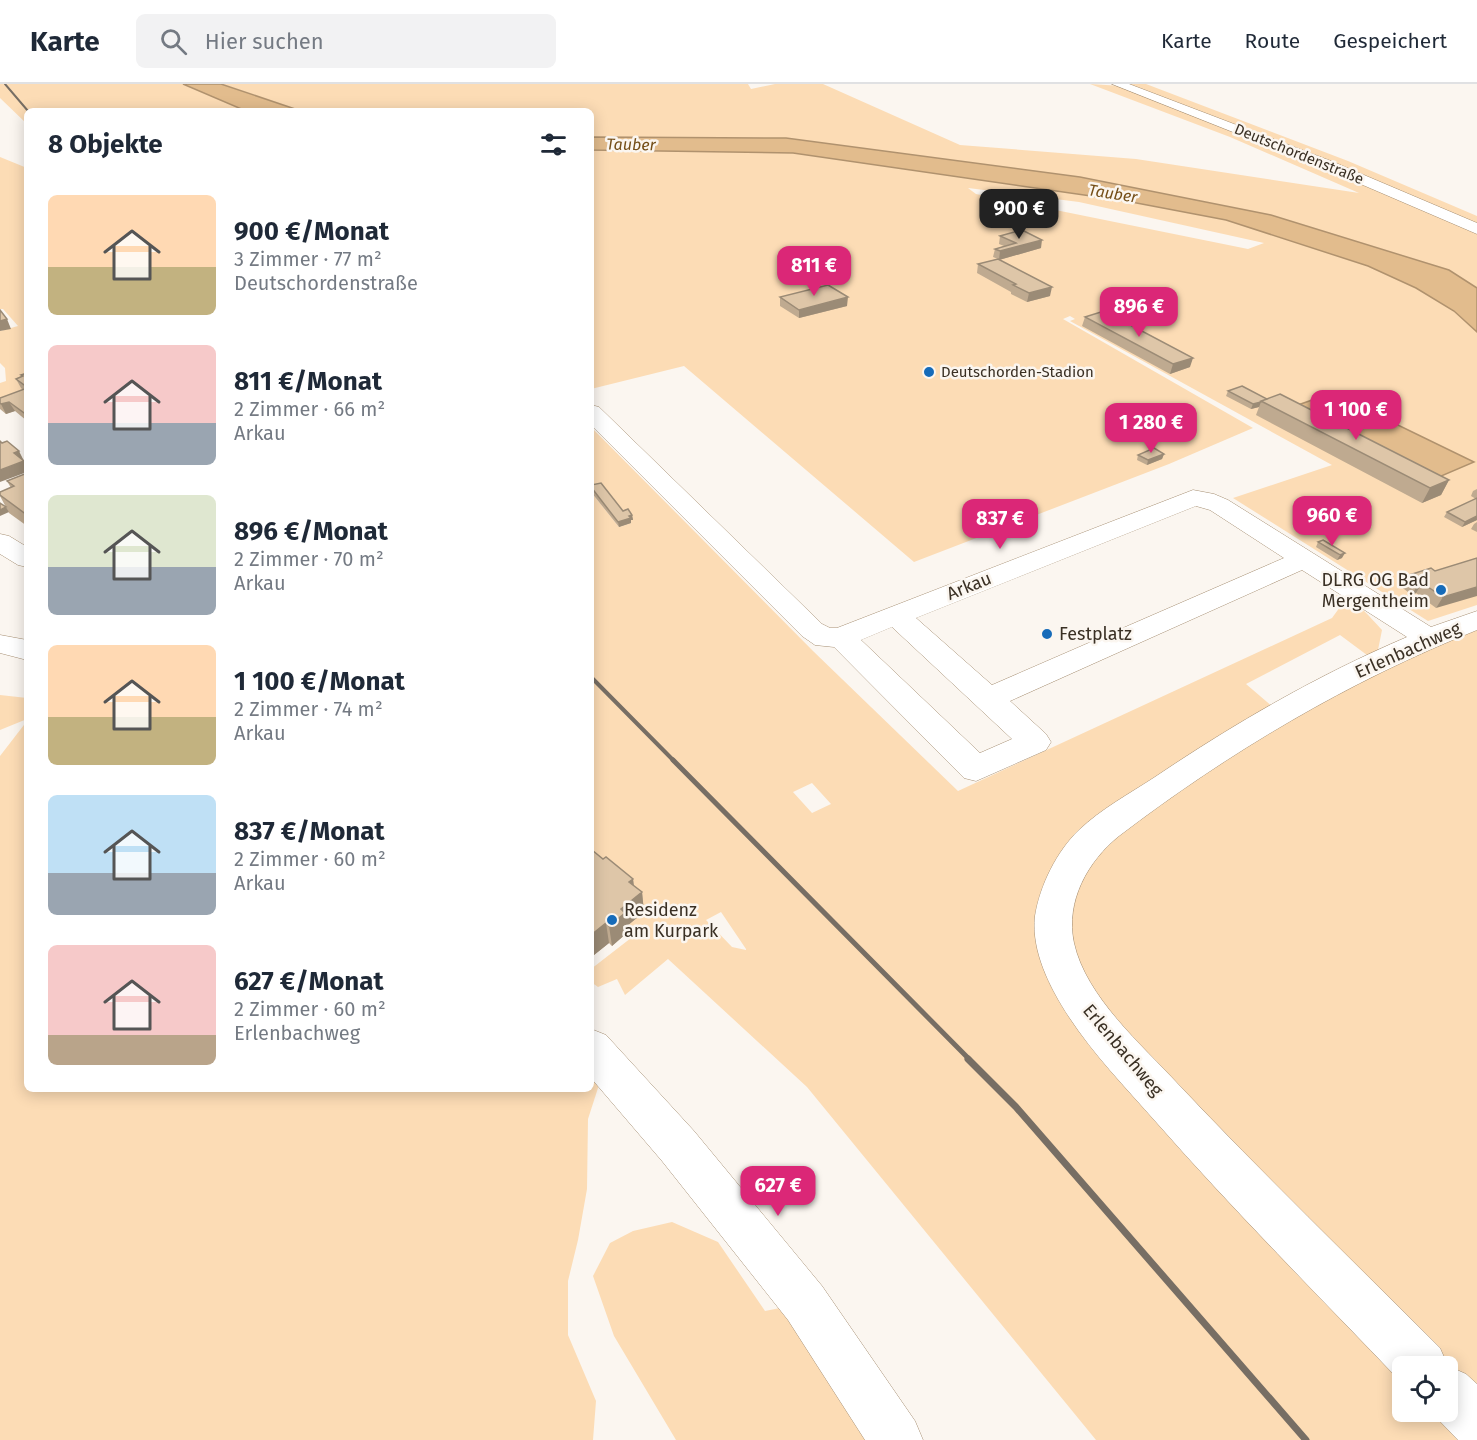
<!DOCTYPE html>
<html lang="de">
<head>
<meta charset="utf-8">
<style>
	:root { --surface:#fff; --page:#f2f2f3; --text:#1f2937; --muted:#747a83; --line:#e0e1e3; --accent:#db2777 }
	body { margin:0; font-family:"Fira Sans",sans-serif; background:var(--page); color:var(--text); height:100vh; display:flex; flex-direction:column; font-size:22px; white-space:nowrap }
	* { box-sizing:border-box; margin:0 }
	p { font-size:20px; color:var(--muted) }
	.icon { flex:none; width:33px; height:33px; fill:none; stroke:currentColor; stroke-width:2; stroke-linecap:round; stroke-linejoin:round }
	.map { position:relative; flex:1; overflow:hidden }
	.sheet { position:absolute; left:24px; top:24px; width:570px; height:984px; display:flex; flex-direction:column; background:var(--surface); border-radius:9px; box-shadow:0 3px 15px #0003 }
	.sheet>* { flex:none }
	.fabs { position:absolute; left:1392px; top:1272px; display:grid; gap:12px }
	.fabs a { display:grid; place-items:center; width:66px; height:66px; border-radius:9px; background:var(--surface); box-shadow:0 3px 15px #0003; font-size:30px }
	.price { position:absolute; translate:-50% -51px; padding:0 14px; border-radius:12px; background:var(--accent); color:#fff; font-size:20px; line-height:39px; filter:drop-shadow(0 2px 3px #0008) }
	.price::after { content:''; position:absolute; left:50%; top:36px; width:18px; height:14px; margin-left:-9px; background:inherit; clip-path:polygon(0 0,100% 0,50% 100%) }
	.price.active { background:#222; color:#fff }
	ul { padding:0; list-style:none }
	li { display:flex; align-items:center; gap:18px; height:150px; padding:0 24px }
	li span { display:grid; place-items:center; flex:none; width:168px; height:120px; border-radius:9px; color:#555 }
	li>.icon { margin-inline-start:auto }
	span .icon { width:72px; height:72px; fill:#fffc; stroke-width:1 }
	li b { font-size:26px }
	h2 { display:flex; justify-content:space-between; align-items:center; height:72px; padding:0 24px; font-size:26px }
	header { display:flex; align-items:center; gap:36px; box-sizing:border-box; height:84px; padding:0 30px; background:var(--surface); border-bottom:2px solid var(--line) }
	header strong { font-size:28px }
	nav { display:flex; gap:33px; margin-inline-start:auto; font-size:21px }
	.search { width:420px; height:54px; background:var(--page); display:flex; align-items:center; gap:15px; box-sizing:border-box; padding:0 21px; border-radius:9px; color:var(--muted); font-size:22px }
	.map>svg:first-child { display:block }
	.green { fill:#fcdcb5; fill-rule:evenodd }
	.water { fill:#e2bc8d; stroke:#b0926e; stroke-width:1.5 }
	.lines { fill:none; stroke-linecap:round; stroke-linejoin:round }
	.minor-casing { stroke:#a68f73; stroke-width:1 }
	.minor { fill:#fff; fill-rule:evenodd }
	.rail-far3 { stroke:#776e64; stroke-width:2 }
	.rail-far2 { stroke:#776e64; stroke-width:4 }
	.rail-far1 { stroke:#776e64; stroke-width:5 }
	.rail { stroke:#776e64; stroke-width:7 }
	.wall { fill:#bfaa90 }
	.shaded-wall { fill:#9b8b76 }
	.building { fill:#dec6a8; stroke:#9b8b76; stroke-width:1.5 }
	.poi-dot { fill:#166bb9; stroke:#fbf6f0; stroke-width:2 }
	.labels { text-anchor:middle; stroke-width:5; stroke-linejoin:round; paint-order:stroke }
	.far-street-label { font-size:15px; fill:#3a3024; stroke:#fbf6f0 }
	.far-poi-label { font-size:15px; fill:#3a3024; stroke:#fbf6f0; text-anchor:start }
	.far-water-label { font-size:16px; font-style:italic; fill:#754f19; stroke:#fbf6f0 }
	.poi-label { font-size:18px; fill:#3a3024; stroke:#fbf6f0; text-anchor:start }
	.street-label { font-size:18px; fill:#3a3024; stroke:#fbf6f0 }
</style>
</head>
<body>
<header>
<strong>Karte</strong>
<div class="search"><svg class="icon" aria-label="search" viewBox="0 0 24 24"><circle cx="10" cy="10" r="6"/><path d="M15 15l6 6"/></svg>Hier suchen</div>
<nav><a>Karte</a><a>Route</a><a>Gespeichert</a></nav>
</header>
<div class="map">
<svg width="1477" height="1356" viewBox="0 0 1477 1356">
	<rect width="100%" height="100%" fill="#fbf6f0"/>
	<!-- green -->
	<path class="green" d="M0 0H183L246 27H27V40L0 14Z
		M222 0H748L751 5 775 0H823L960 61 1136 75 1359 109 1230 53 1090 0 1122 2 1118 0H1146L1348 77 1477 132V204L1449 186 1271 131 1080 93 786 54 591 53V27H301Z
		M591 66 793 69 1126 117 1226 136 1368 182 1416 204 1454 227 1477 248V521L1428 537 1233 414 1332 381 1070 237 1075 235 1070 232 1063 235 1253 344 1169 380 914 478 684 282 591 305ZM968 104 1079 118 1264 159 1248 165 976 110Z
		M0 73 27 84V309L0 325V299L6 297 5 284 0 279V247L18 242 3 225H0Z
		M591 343 813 567 958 707 1332 534 1340 523 1334 511C1354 513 1369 532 1382 546L1376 576 1477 536V1356H1096L807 1003 668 875 625 911 617 895 598 903 591 898V885L631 854 591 789V408L619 443 631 439 591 407ZM1340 551 1375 577 1281 630 1246 600ZM812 699 831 720 812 729 793 708ZM721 828 746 865V866L732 863 706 836ZM1402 1282H1448V1328H1402Z
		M0 611 27 614V635L0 646Z
		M27 637V1005H591V964L597 970 598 1004 588 1035 587 1105 578 1156 568 1197V1251L596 1317 593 1356H0V672Z
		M672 1138 718 1158 765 1227 805 1219 896 1356H676L614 1252 593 1192 610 1159 633 1147Z"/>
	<!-- water -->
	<path class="water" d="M183 0H221L301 27H246Z
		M591 53 786 54 1080 93 1271 131 1449 186 1477 204V248L1454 227 1416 204 1368 182 1226 136 1126 117 793 69 591 66Z
		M1332 309 1474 378 1439 393 1298 321Z"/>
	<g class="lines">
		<defs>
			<path id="minor" d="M1112 0H1129L1331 77 1477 139V150L1321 83Z
				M591 321 599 323 822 540 830 544H837L1193 406 1214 410 1228 416 1431 543 1477 527V546C1349 597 1229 668 1119 752 1088 777 1065 817 1074 859 1086 913 1142 961 1178 1000 1263 1090 1352 1176 1440 1264L1448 1282 1466 1290 1477 1300V1356H1458L1431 1328H1448V1282H1402V1299C1319 1212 1235 1128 1156 1038 1126 1004 1094 971 1069 933 1050 904 1031 867 1035 832 1040 801 1057 767 1079 746 1101 725 1129 710 1155 693 1235 639 1318 591 1407 553L1302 486 1010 617 1046 650 1051 658 1046 666 976 697 964 694 834 563 815 561 802 552 591 341ZM1196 422 1210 426 1284 474 992 601 916 534ZM892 543 1012 655 980 669 861 556Z
				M0 450 9 452 27 463V483L18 481 0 470Z
				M0 551 27 556V576L0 569Z
				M591 945 606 951 694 1047 822 1202 915 1337 923 1356H865L788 1236 662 1077 591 994Z"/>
		</defs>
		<!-- minor casing -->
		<use href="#minor" class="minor-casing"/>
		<!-- minor -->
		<use href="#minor" class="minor"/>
		<!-- rail-far3 -->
		<path class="rail-far3" d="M5 0 28 27"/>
		<!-- rail-far2 -->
		<path class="rail-far2" d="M591 593 674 677"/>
		<!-- rail-far1 -->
		<path class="rail-far1" d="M673 676 970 976"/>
		<!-- rail -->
		<path class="rail" d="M968 975 1016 1023 1306 1356"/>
	</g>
	<!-- wall -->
	<path class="wall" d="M1000 152 1041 164 999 176 1050 212 1027 218 1011 210V208L977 189 978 180 998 175 993 173 995 165 1004 162 999 160Z
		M780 213 847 222 799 234 780 222Z
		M1085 233 1190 283 1170 290 1082 242Z
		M27 289V337L15 327 6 330 0 325V314L23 306 21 304 16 295 22 293 21 291Z
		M1228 307 1267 315 1449 396 1441 411 1422 419 1256 331 1259 323 1251 325 1226 312Z
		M1164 370 1162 375 1147 381 1137 376 1138 371Z
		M27 389V442L9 429 0 412V408L11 404 7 397Z
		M591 403 623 427 632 431 633 436H631V439L619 443 591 408Z
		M1477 405V436L1462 443 1444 433 1447 428 1476 415 1471 412 1473 407Z
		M1477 438V448L1471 445 1474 440Z
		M1323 456 1342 474 1337 476 1316 463 1318 458Z
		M1477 474 1436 524 1416 509 1412 511 1400 502 1406 492 1435 487Z
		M591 767 633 795 634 802 642 808 644 828 627 842 628 848 612 862 609 859 594 871 591 869Z"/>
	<!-- shaded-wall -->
	<path class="shaded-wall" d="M1042 156 1041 164 999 176 1000 167Z
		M1052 203 1050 212 1027 218 1029 209Z
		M848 213 847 222 799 234V226Z
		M7 235 11 245 0 247V237Z
		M1193 274 1190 283 1170 290 1173 280Z
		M9 318 15 327 6 330 1 320Z
		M1261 318 1259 323 1251 325 1253 320Z
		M19 367 24 377 14 369Z
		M1164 370 1162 375 1147 381 1148 376Z
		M24 377 27 382V388L0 398V386Z
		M1449 396 1441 411 1422 419 1430 404Z
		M6 423 9 428 0 432V426Z
		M632 431 633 436H631V439L619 443 618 438Z
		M1477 432V436L1462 443 1465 438Z
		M1345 469 1342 474 1337 476 1340 471Z
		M1422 499 1416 509 1412 511 1418 500Z
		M1477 503V512L1436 524 1443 513Z
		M633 795 635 813 642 808 644 828 627 842 628 848 612 862 609 842 621 825 629 798Z
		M606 839 609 859 594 871 591 851Z"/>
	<!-- building -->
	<path class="building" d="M1022 146 1042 156 1000 167 995 165 1016 159 1000 152Z
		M998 175 1052 203 1029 209 1013 201 1016 200 978 180Z
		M828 201 848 213 799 226 780 213Z
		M0 226 7 235 0 237Z
		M1104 227 1193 274 1173 280 1085 233Z
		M27 289V303L16 295 23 292 21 291Z
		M1242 302 1267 315 1261 317V318L1253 320 1228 307Z
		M27 304V331L9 318 1 320 0 319V314Z
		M1280 310 1449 396 1430 404 1261 317Z
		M0 357 2 359 7 357 19 367 14 369 24 377 0 386Z
		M1154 364 1164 370 1148 376 1138 371Z
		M27 389V431L0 411V408L14 402 7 397Z
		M601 399 623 427 628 425 632 431 629 432 631 434 618 438 591 403V401Z
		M1477 414V432L1465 438 1447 428Z
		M0 419 6 423 0 426Z
		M1323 456 1345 469 1340 471 1318 458Z
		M1477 474V503L1443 513 1422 499 1418 500 1406 492 1431 484 1435 487Z
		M592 766 603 775 606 773 633 795 629 798 642 808 621 825 625 829 609 842 606 839 591 851Z"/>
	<!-- markers -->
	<g class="poi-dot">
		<circle cx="929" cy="288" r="6"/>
		<circle cx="1441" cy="506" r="6"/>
		<circle cx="1047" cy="550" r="6"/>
		<circle cx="612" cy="836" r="6"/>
	</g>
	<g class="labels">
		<!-- far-street labels -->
		<g class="far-street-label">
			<text transform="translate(1299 70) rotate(22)" y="5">Deutschordenstraße</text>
		</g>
		<!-- far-poi labels -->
		<g class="far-poi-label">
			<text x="941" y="293">Deutschorden-Stadion</text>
		</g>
		<!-- far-water labels -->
		<g class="far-water-label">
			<text transform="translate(631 60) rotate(1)" y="6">Tauber</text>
			<text transform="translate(1113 109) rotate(9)" y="6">Tauber</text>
		</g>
		<!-- poi labels -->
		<g class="poi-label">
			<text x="1429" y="502" text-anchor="end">DLRG OG Bad<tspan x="1429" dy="21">Mergentheim</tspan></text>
			<text x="1059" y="556">Festplatz</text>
			<text x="624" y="832">Residenz<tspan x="624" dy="21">am Kurpark</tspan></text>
		</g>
		<!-- street labels -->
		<g class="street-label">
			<text transform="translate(969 502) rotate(-22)" y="6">Arkau</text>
			<text transform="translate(1408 566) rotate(-24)" y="6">Erlenbachweg</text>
			<text transform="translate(1123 966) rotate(50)" y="6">Erlenbachweg</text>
		</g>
	</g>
</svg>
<div class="fabs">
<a><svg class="icon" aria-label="locate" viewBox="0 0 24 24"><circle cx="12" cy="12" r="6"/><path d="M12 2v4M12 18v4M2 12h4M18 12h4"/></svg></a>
</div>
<b class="price active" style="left:1019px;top:156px">900 €</b>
<b class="price" style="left:814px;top:213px">811 €</b>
<b class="price" style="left:1139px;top:254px">896 €</b>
<b class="price" style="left:1356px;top:357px">1 100 €</b>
<b class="price" style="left:1151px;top:370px">1 280 €</b>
<b class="price" style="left:1332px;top:463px">960 €</b>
<b class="price" style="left:1000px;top:466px">837 €</b>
<b class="price" style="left:778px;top:1133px">627 €</b>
<section class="sheet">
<h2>8 Objekte<svg class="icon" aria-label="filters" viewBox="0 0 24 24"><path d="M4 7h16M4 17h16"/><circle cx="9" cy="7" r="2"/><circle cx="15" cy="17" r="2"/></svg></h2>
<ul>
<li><span style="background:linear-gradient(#ffd9b3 60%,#c2b280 0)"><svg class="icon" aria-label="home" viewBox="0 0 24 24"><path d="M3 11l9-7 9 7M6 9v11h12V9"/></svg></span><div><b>900 €/Monat</b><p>3 Zimmer · 77 m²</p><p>Deutschordenstraße</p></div></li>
<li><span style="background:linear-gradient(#f6c9c9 65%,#9aa5b1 0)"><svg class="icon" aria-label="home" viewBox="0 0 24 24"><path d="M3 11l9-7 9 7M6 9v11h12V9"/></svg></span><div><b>811 €/Monat</b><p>2 Zimmer · 66 m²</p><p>Arkau</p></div></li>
<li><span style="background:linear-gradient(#dfe7d0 60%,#9aa5b1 0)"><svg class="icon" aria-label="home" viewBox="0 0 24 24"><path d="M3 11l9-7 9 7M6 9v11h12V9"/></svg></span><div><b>896 €/Monat</b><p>2 Zimmer · 70 m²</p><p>Arkau</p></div></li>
<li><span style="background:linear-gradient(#ffd9b3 60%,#c2b280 0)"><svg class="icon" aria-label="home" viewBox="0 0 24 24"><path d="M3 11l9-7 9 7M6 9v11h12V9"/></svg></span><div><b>1 100 €/Monat</b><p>2 Zimmer · 74 m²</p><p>Arkau</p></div></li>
<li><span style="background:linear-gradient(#bfe0f5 65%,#9aa5b1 0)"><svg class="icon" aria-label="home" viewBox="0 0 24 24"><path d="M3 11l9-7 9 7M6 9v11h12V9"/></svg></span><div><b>837 €/Monat</b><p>2 Zimmer · 60 m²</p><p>Arkau</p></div></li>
<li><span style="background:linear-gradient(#f6c9c9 75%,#b9a48a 0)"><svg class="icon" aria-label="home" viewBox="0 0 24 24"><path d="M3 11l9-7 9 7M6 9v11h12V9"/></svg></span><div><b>627 €/Monat</b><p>2 Zimmer · 60 m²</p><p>Erlenbachweg</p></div></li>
</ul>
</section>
</div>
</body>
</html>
